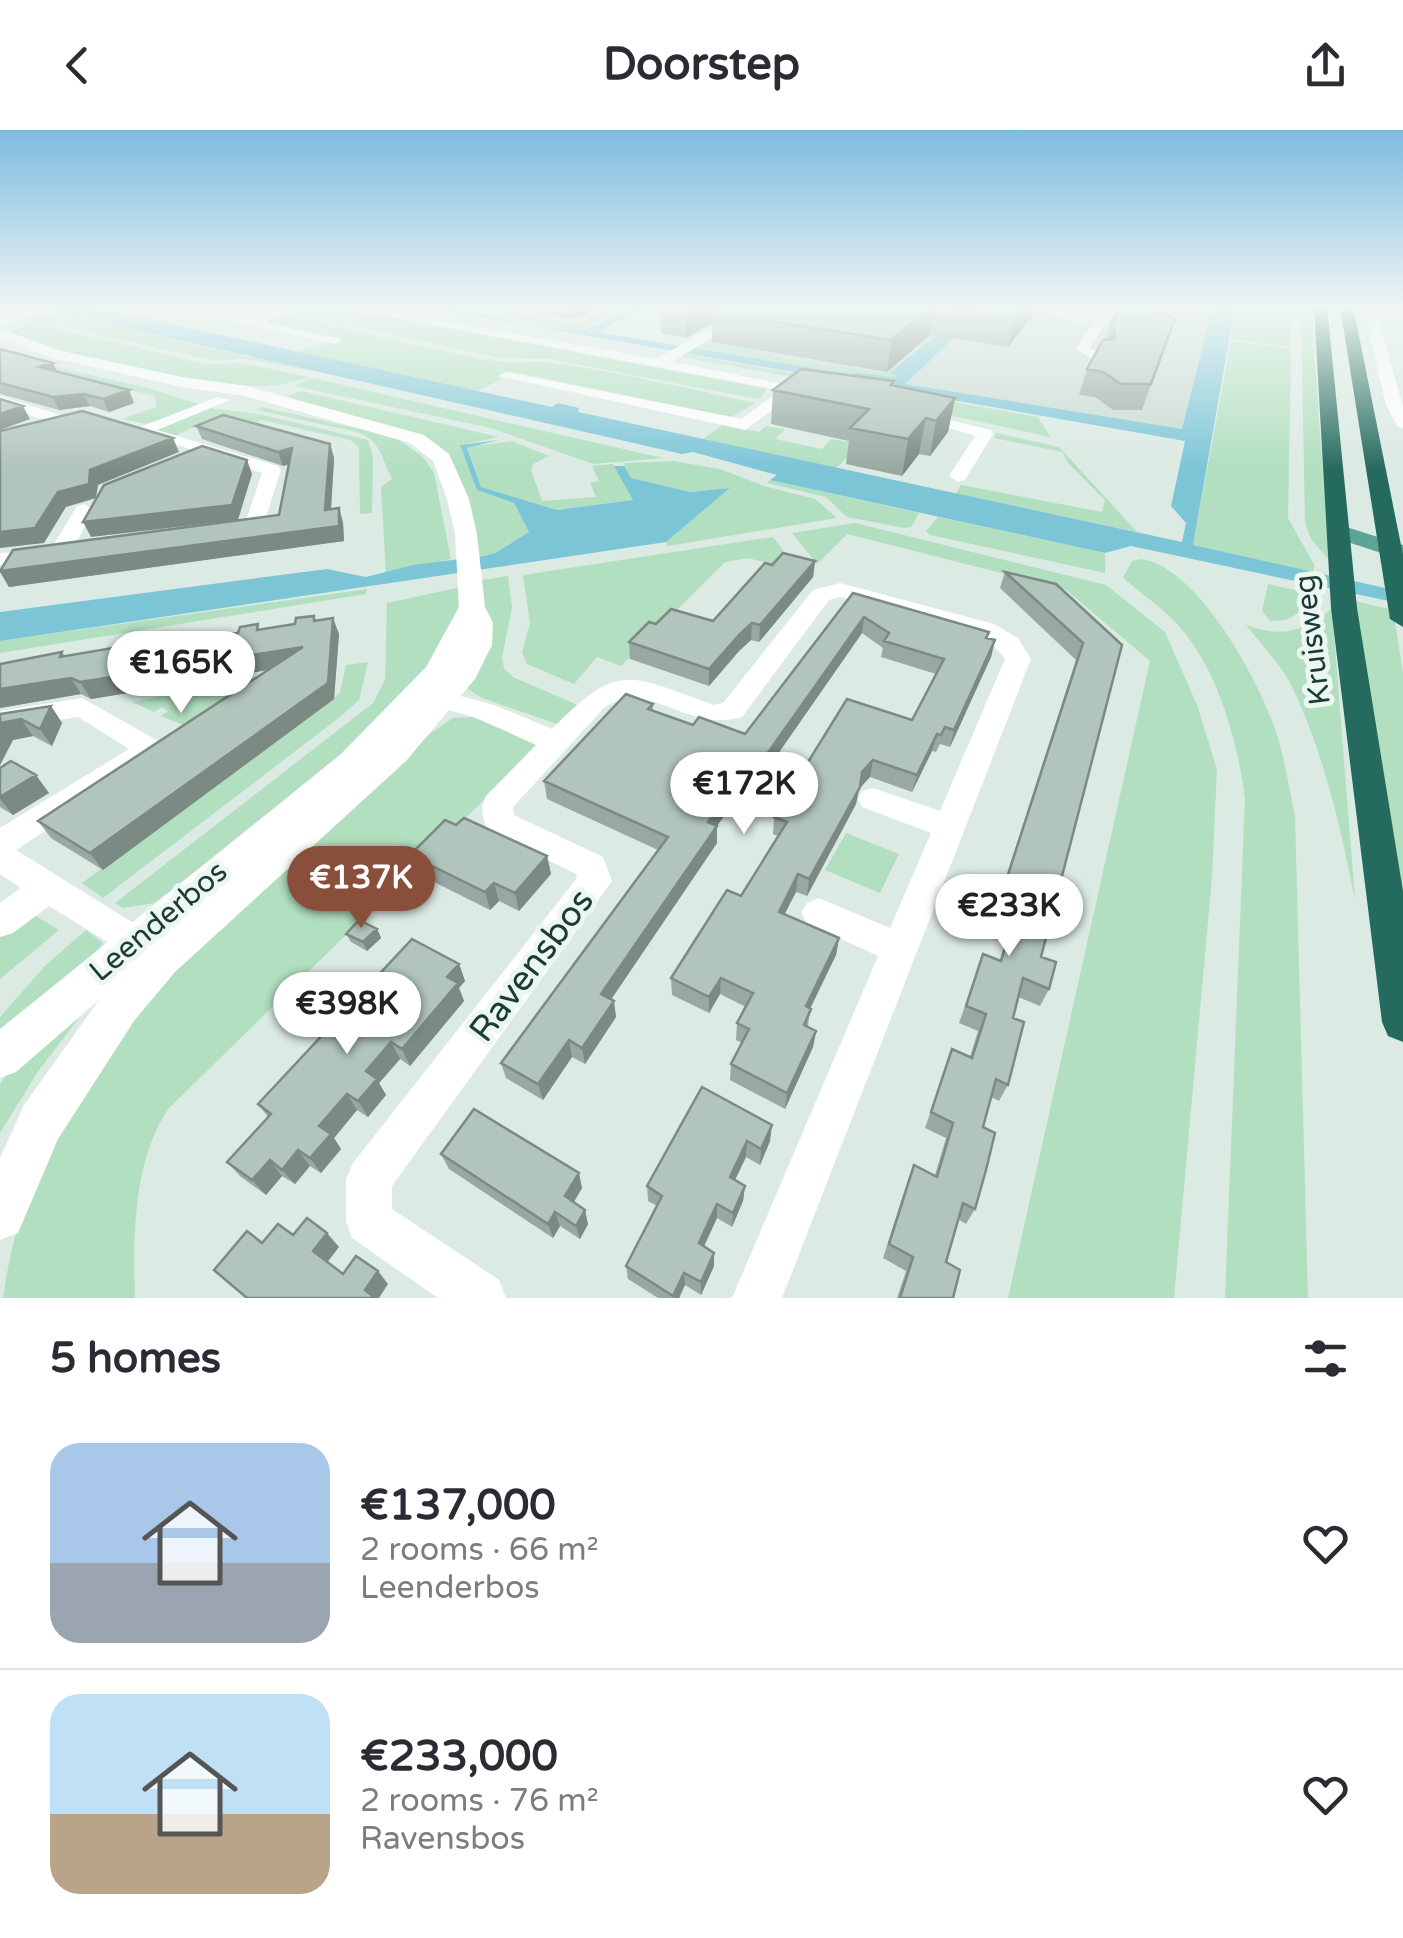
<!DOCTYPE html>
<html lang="en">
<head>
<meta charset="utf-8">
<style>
	:root { --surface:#fff; --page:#f7f7f7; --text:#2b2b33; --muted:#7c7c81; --line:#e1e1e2; --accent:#8a4f3b }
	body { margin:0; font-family:"Varela Round",sans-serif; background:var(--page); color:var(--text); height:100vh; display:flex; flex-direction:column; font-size:38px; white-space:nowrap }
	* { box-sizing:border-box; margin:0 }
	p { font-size:32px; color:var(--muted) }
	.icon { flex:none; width:55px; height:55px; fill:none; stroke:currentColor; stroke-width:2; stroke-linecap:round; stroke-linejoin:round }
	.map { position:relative; height:1168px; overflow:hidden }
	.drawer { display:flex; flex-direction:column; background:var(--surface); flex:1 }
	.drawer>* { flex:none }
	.price { position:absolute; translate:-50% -85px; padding:0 22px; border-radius:35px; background:#fff; color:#222; font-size:32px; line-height:65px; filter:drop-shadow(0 2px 5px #0008) }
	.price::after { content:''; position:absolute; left:50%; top:60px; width:30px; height:22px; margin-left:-15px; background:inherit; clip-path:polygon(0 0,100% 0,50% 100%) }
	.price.selected { background:var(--accent); color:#fff }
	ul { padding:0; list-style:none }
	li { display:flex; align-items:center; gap:30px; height:250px; padding:0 50px }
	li+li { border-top:2px solid var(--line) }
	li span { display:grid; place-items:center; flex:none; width:280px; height:200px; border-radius:30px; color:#555 }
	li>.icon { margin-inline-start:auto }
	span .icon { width:120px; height:120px; fill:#fffc; stroke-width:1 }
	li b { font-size:42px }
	h2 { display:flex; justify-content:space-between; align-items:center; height:120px; padding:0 50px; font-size:42px }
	header { display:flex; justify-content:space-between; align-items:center; height:130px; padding:0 50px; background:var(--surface); font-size:45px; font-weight:800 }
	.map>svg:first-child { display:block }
	.built { fill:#cadad3 }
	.green { fill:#b1dfbf }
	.water { fill:#7cc5d7 }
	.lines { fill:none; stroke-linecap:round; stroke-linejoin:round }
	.street { fill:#fff; fill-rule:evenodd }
	.secondary { fill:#fff; fill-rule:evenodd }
	.primary { fill:#5ba595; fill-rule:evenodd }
	.highway { fill:#256a5e; fill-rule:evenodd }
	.wall { fill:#98a9a3 }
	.shaded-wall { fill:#7c8a84 }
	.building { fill:#b1c5bd; stroke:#7c8a84; stroke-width:2.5 }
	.labels { text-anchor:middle; stroke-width:10; stroke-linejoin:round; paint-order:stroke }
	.street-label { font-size:30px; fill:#1c3b34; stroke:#ecf7f2 }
	.near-street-label { font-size:35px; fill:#1c3b34; stroke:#ecf7f2 }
</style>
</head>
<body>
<header><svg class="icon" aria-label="back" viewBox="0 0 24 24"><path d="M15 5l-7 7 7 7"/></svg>Doorstep<svg class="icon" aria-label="share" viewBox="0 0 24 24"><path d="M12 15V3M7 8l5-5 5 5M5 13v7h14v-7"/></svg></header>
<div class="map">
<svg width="1403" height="1168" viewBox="0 0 1403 1168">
	<rect width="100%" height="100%" fill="#dceae4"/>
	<!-- built -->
	<path class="built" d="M727 176H1217L1191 303 689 221 753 181Z"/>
	<!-- green -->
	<path class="green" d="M302 176H333L768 259 758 269 549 229 500 228 287 182Z
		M447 176H476L578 194 616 176H630L578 201Z
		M1235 176H1291L1290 217 1231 209Z
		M1301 176H1311L1329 430 1311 409 1305 393Z
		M52 182 320 243 247 229 210 230 48 193H28L32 187Z
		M281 183C354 198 423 220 498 231 516 234 534 230 552 233 620 242 689 259 756 273L731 287 509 241 496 247 502 249 477 261 297 222 343 209 257 191Z
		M26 195H42L206 234 242 233 309 247C245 274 76 233 12 203Z
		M727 205 772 207 750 223 828 236 843 225 854 227 844 236 899 245 896 248 856 242 853 245 694 219Z
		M1231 211 1291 219 1288 388 1315 436 1312 443 1193 415Z
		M0 224 152 259 201 275 146 294 122 289 156 277 155 266 29 237Z
		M686 224 1038 287 1050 307 917 278 889 264 681 227Z
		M312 248 663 328 593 334 491 298 294 256Z
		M301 261 499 307 461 315 477 360 514 373 529 402 493 424 480 426 450 326 278 270Z
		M261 277 393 306 422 326 434 343 451 429 386 443 381 357 392 349C381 327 381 311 357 302L256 280Z
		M210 278 259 284 368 310 373 327 372 383 360 384 359 317 350 310 262 290 247 296 199 295 174 306 157 300Z
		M724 294 759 302 766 296 785 299 775 309 822 319 831 309 851 312 852 323 836 338 703 309Z
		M996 303 1059 317 1137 402 956 364 961 355 1102 382 1105 370 1069 334 1062 322 994 308Z
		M512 311 549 326 533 334 531 340 542 371 596 367 590 353 599 351 592 336 613 334 634 370 557 380 481 357 467 317Z
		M673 331 720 339 764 356 815 369 837 388 668 416 666 412 730 358 690 362 631 348 624 336 625 333Z
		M770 350 919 383 911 397 904 398 847 387 826 367 767 353Z
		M938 387 1105 423V443L930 405 926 401Z
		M855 393 1106 455 1165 502 1197 575 1217 639 1212 747 1174 1168H1008L1150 531 1065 459 847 404 817 434 792 403Z
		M773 407 799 441 748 428 725 432 621 536 597 527 574 554 527 534 522 522 530 493 523 445Z
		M1141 429C1198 437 1259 550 1276 602 1285 629 1289 658 1295 686L1308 1168H1225L1245 668C1237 610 1218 538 1177 494 1161 477 1141 463 1123 448L1132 431Z
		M508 446 512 478 502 527 504 539 513 547 580 576 560 595 482 568 467 558 485 487 482 450Z
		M1268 454 1312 464 1310 476 1286 490 1270 491 1262 481Z
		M461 457 456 492 447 515 343 629 154 773 123 778 115 773 373 573 385 550 387 473Z
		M367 459 366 464 0 523V511Z
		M1355 471 1393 480 1403 542V800Z
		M1332 479 1355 769C1340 696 1323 618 1289 551 1278 531 1260 513 1246 495 1282 508 1302 502 1332 479Z
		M368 532 359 570 340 587 103 768 82 753 340 563 346 535Z
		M253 548 183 595 161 586 168 581 162 577 154 582 132 572Z
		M472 587 540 615 168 979C133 1032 133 1107 135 1168H3C36 919 254 756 431 603L453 588Z
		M846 703 899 724 880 763 825 740Z
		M29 782 59 800 0 849V800Z
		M86 800 103 813 93 827 0 911V887L46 835Z
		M94 868 37 943 0 1003V954L16 931Z"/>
	<!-- water -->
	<path class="water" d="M28 176H87L552 277 558 273 579 278 578 282 1182 412 1186 393 1171 376 1185 311 418 176C472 176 524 199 575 200 598 201 620 176 649 176L597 202 853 245 856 242 895 248 898 245 889 243 953 192 969 194 905 254 1182 299 1213 176H1235L1193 415 1403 462V474L1131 416 1105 423 770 350 777 345 693 322 682 324Z
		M499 310 467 318 481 357 557 380 633 370 614 336H624L631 348 690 362 730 358 666 412 0 511V482L327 439 366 447 413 435 483 426 495 423 529 402 514 373 477 360 460 315Z"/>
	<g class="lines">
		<!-- street -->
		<path class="street" d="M162 176C191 176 227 191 250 189 269 187 285 176 305 176L265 192 342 210 335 214Z
			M334 176H362L656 229 736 184 740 191 672 232 818 261 810 266 795 263 745 300 499 246 506 242 742 289 780 260Z
			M576 176H609L603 180Z
			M1049 176H1061L1059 179 1079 185 1118 176 1090 218 1104 224V230H1094L1075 219 1096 189 1079 193 1048 184Z
			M1363 176H1375L1403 277V298L1397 296 1386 275Z
			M0 266 64 286 66 289 58 294 0 276Z
			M217 267 230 270 157 300 278 336 281 340 261 402 231 407 221 401 224 397 245 393 262 343 133 300Z
			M909 280 991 300 993 304 965 350 958 352 949 346 975 306 909 286Z
			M84 374 94 380 68 427 0 435V423L51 419 77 376Z
			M840 453 994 494 1018 508 1031 529 782 1168H732L878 826 807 793 801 783 807 773 819 768 890 798 931 703 862 677 858 669 862 661 873 658 940 681 1005 529C986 494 880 478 840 467L829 470 742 587C685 603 649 547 604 578L513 677 514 685 603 727 612 751 392 1056V1079L499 1150 506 1168H438L352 1108 346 1091V1049L353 1033 577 748 576 744 488 700C482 689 480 677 486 666L536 615 477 588 412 570 408 564 421 555 497 576 552 599C620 530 628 545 714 575L723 573 813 460Z
			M82 568 160 612 164 619 160 626 16 720 164 812 169 823 164 834 151 839 49 776 13 803 0 807V773L21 758 0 744V698L129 619 78 587 0 599V581Z"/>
		<!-- secondary -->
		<path class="secondary" d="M44 176H65L0 195V189Z
			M0 199 62 221 182 247 247 256 424 305 449 324 469 369 477 404 485 477 493 493 492 515 475 549 406 631 175 842 134 891 58 1009 18 1103 0 1110V1028L24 975 99 870 16 942 0 948V899L341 624 426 537 459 477 455 404 447 369 433 331 410 313 245 266 182 257 53 228 0 208Z"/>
		<!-- primary -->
		<path class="primary" d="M1340 395 1403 415V430L1332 407 1329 402Z"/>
		<!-- highway -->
		<path class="highway" d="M1314 176H1327L1357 478 1403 761V912L1388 906 1382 892 1331 478Z
			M1340 176H1353L1403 425V497L1390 489Z"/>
	</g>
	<!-- wall -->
	<path class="wall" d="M492 176H590V182L574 189Z
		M660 176H1040L1008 217 930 205 887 242 712 212V193L686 208 661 203Z
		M1175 188 1142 280H1113L1095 267 1079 265 1087 239 1106 210 1110 196Z
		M0 219 57 242 134 273 109 282 90 276 59 280 0 264Z
		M893 255 955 268 948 302 930 326 919 324 902 346 846 334 849 311 771 294 773 260Z
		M196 296 330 314 334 328 331 379 339 378 343 393 344 411 9 457 0 440 279 385 289 334 283 336 202 309Z
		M815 431 813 447 759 512 751 510 739 521 709 556 630 529 629 512 656 494 713 491 772 435Z
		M1005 442 1122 515 1041 827 1049 859 1040 876 1018 867 1013 888 1008 955 999 971 991 967 983 997 975 1079 966 1094 958 1089 946 1132 953 1168H897L906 1141 883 1128 908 1050 914 1035 935 1045 946 1008 925 998 952 919 970 927 978 901 959 893 983 824 1000 830 1005 813 987 806 1076 530 1000 458Z
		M853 463 995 510 991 527 950 617 940 614 936 622 932 621 912 662 870 647 859 659 856 674 807 766 796 762 784 784 839 808 836 825 810 879 808 897 816 901 813 917 785 979 730 950 731 934 742 913 736 910 737 893 746 877 720 864 709 883 672 865 671 848 741 766 778 706 773 704 774 687 912 590 936 544 881 527 883 518 862 503 759 651 751 648 717 696V713L611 869 616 887 585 934 572 927 543 970 506 948 501 933 658 720 547 669 544 651 653 574V581L693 595 745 604Z
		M314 486 316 491 339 504 334 569 103 740 51 708 38 691 268 540 91 569 81 564 0 578V534L62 522 65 526 204 508 295 494Z
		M51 576 62 593 52 616 33 606 13 610 0 635V584Z
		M0 638 49 663 13 685 0 677Z
		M456 695 547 726 551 744 519 781 499 771 490 780 416 743 410 725Z
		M377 799 381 808 367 821 351 812 346 804Z
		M459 834 465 851 459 858 464 871 410 936 400 929 379 953 386 965 368 987 357 980 334 1008 341 1019 321 1043 310 1036 295 1054 282 1046 266 1065 241 1047 227 1032 268 987 258 974Z
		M702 957 770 1011 760 1035 746 1027 735 1050 745 1056 743 1071 732 1097 717 1088 704 1116 714 1123V1136L701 1165 685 1155 679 1168H658L628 1149 626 1136 657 1076 648 1071 647 1056Z
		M441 1024 582 1058 574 1072 588 1094 580 1109 560 1096 553 1108 449 1039Z"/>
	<!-- shaded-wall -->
	<path class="shaded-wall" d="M574 176H590V182L574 189 572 177Z
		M686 176H723L712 182V193L686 208Z
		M933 176 930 205 887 242 891 210Z
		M1023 176H1040L1008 217 1015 186Z
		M53 233 59 245 39 237Z
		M129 260 134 273 109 282 103 269Z
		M83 264 90 276 59 280 53 267Z
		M955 268 948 302 930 326 936 291Z
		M23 276 30 289 0 300V284Z
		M926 288 919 324 902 346 908 309Z
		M173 308 179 322 98 355 96 368 66 377 44 413 0 418V402L90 340Z
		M330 314 334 328 330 395 325 380Z
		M292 318 297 332 283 336 278 322Z
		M247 330 252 344 238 390 91 407 83 392Z
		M339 378 343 393 344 411 9 457 0 442Z
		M815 431 813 447 759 512 760 495Z
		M864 487 862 503 759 651 760 634Z
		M333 488 339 504 334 569 103 740 90 723Z
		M752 493 751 510 739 521 709 556V539L740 504Z
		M995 510 991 527 950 617 954 600Z
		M303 517 310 533 91 569 80 552Z
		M71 548 81 564 0 578V559Z
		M51 576 62 593 52 616 40 599Z
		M21 589 33 606 13 610 0 635V593Z
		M937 604 932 621 912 662 917 645Z
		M873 630 870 647 859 659 856 674 807 766 809 749 862 642Z
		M752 631 751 648 707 710 708 692Z
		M36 645 49 663 13 685 0 669V667Z
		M717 696V713L604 880 601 864Z
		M547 726 551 744 519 781 515 763Z
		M798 744 796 762 777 799 779 782Z
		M494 753 499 771 490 780 485 762Z
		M377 799 381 808 367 821 363 812Z
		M839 808 836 825 803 893 806 876Z
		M459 834 465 851 459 858 464 871 410 936 402 919 447 847Z
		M721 848 720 864 709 883V867Z
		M614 871 616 887 585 934 582 918Z
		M816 901 813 917 785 979 787 963Z
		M569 910 572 927 543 970 538 954Z
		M391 912 400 929 379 953 386 965 368 987 358 971 366 941Z
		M347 964 357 980 334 1008 341 1019 321 1043 310 1028 319 996Z
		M772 995 770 1011 760 1035 761 1019Z
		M747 1011 746 1027 729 1062 730 1047Z
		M298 1020 310 1036 295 1054 282 1040Z
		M270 1030 282 1046 266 1065 252 1050Z
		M579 1043 582 1058 569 1080 565 1066Z
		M745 1056 743 1071 732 1097 733 1083Z
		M717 1074V1088L699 1127V1113Z
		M585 1080 588 1094 580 1109 576 1096Z
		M555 1082 560 1096 553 1108 548 1094Z
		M327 1103 339 1117 326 1134 313 1121Z
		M714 1123V1136L701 1165V1152Z
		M378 1141 388 1154 379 1168H372L365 1160Z
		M684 1143 685 1155 679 1168H674Z"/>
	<!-- building -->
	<path class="building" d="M721 176H933L891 210 712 182Z
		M943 176H1023L1015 186Z
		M1121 176H1133L1175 188 1151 254H1121L1103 242 1087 239 1103 210 1114 209 1115 201 1110 196Z
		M0 219 53 233 39 237 129 260 103 269 83 264 53 267 0 253Z
		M801 239 894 251 891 255 955 268 936 291 926 288 908 309 850 298 869 279 773 260Z
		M0 269 23 276 0 284Z
		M82 281 173 308 90 340 89 354 58 362 35 398 0 402V301Z
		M223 285 330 314 325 380 339 378V396L0 441 13 420 279 385 292 318 278 322 196 296Z
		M202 316 247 330 232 375 83 392 104 355Z
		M783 423 815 431 760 495 752 493 740 504 709 539 629 512 649 492 656 494 671 479 713 491 765 433 772 435Z
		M1005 442 1056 454 1122 515 1041 827 1056 832 1049 859 1023 848 1013 888 1024 892 1008 955 996 949 983 997 995 1003 986 1040 975 1079 963 1073 946 1132 960 1140 953 1168H900L913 1127 889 1114 914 1035 937 1047 953 993 931 982 952 919 972 928 986 884 966 876 983 824 1001 831 1012 795 994 788 1083 513Z
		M853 463 989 502 986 508 995 510 954 600 945 597 941 605 937 604 917 645 873 630 862 642 860 657 809 749 798 744 779 782 839 808 806 876 811 879 804 895 816 901 787 963 731 934 749 899 737 893 753 863 721 848 709 867 671 848 727 760 741 766 787 692 774 687 847 569 912 590 920 575 944 529 884 511 889 503 864 487 760 634 752 631 708 692 717 696 601 864 614 871 582 918 569 910 538 954 501 933 668 707 544 651 626 564 653 574 648 579 693 595 699 587 745 604Z
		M314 486V491L333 488 328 553 90 723 38 691 303 517 80 552 71 548 0 559V534L62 522 60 527 201 503 200 509 238 503 240 497 258 494 257 500 295 494 296 488Z
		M51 576 40 599 21 589 0 593V584Z
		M11 631 36 645 0 667V638Z
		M464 688 547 726 515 763 494 753 485 762 410 725 445 690 456 695Z
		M359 790 377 799 363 812 346 804Z
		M412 809 459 834 447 847 458 853 402 919 391 912 366 941 377 949 358 971 347 964 319 996 331 1004 310 1028 298 1020 282 1040 270 1030 252 1050 227 1032 271 984 258 974Z
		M702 957 772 995 761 1019 747 1011 730 1047 745 1056 733 1083 717 1074 708 1093 699 1113 714 1123 701 1152 684 1143 673 1166 626 1136 662 1066 647 1056Z
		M474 979 579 1043 565 1066 585 1080 576 1096 555 1082 548 1094 441 1024Z
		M307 1088 327 1103 313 1121 343 1144 356 1126 378 1141 365 1160 375 1168H247L214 1140 247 1101 262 1113 278 1094 293 1105Z"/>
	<!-- sky -->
	<linearGradient id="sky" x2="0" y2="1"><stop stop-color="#7dbbe1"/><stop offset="0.52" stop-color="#eff6f3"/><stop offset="1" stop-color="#eff6f3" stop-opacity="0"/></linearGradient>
	<rect width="1403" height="340" fill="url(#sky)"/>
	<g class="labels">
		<!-- street labels -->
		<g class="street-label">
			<text transform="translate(1312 510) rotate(-97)" y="10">Kruisweg</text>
			<text transform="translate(158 791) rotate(-40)" y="10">Leenderbos</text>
		</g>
		<!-- near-street labels -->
		<g class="near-street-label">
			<text transform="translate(531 835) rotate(-53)" y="12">Ravensbos</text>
		</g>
	</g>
</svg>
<b class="price" style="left:181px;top:586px">€165K</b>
<b class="price" style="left:744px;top:707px">€172K</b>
<b class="price selected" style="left:361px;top:801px">€137K</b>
<b class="price" style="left:1009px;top:829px">€233K</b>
<b class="price" style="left:347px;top:927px">€398K</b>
</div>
<section class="drawer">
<h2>5 homes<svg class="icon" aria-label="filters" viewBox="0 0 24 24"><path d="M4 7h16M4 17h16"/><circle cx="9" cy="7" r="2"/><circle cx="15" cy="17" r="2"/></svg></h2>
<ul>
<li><span style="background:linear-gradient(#a9c7e8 60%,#9aa5b1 0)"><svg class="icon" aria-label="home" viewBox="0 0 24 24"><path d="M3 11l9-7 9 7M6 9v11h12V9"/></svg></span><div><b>€137,000</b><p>2 rooms · 66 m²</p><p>Leenderbos</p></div><svg class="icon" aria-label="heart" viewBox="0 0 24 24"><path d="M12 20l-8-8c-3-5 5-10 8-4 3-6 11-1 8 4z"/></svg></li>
<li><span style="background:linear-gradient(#bfe0f5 60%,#b9a48a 0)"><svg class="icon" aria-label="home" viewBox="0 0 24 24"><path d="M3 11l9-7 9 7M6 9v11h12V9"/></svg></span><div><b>€233,000</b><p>2 rooms · 76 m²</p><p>Ravensbos</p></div><svg class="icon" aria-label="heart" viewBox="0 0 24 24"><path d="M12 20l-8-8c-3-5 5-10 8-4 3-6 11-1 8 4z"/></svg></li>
</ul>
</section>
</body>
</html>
